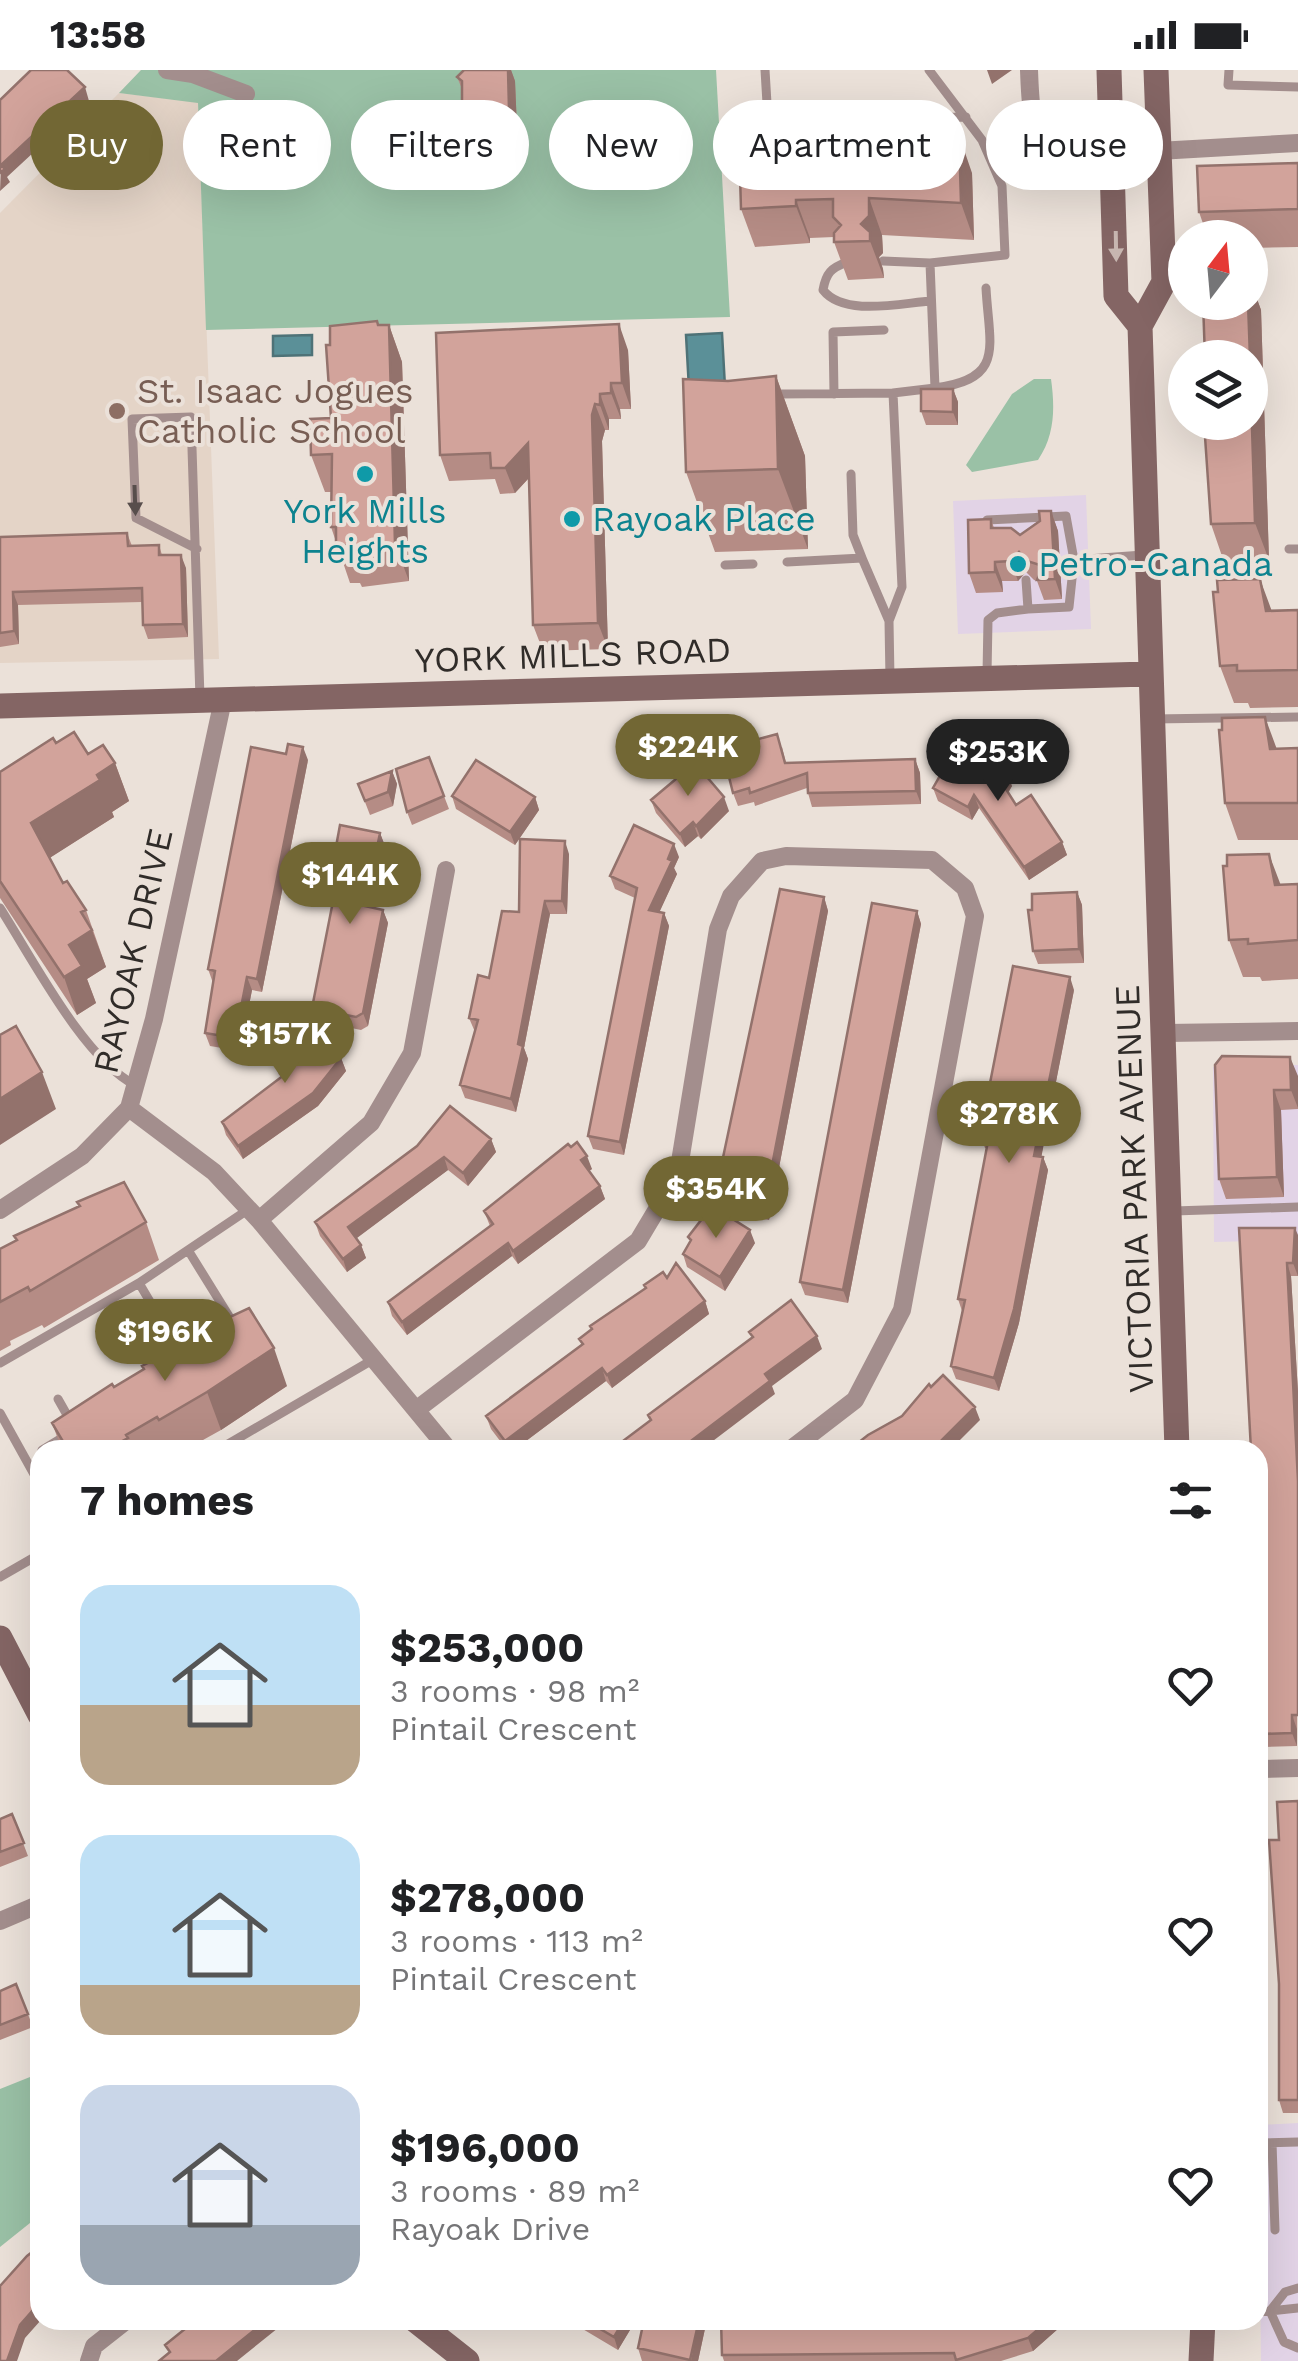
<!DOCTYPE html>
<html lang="en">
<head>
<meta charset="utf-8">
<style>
	:root { --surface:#fff; --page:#f6f6f6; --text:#202124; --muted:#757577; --accent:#726734 }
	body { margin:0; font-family:"Work Sans",sans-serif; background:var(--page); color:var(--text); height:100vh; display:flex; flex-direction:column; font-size:38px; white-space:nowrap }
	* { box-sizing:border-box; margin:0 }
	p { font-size:32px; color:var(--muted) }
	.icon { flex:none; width:55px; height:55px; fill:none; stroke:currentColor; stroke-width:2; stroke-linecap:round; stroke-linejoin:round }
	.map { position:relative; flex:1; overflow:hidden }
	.drawer { position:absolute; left:30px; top:1370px; width:1238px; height:890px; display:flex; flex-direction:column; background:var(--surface); border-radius:30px; box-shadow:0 10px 40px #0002 }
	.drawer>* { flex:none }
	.guide { position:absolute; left:30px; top:30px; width:1240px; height:90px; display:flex; gap:20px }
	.needle { width:65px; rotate:16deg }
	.tools { position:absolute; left:1168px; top:150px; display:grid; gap:20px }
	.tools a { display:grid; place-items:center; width:100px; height:100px; border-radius:50%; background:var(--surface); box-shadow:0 10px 40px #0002; font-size:50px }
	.price { position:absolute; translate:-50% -85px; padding:0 22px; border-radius:35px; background:var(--accent); color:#fff; font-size:32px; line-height:65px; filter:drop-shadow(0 2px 5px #0008) }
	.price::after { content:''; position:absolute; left:50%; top:60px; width:30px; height:22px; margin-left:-15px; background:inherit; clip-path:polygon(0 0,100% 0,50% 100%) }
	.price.on { background:#222; color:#fff }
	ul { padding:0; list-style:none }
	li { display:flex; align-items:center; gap:30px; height:250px; padding:0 50px }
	li span { display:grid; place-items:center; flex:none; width:280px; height:200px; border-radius:30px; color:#555 }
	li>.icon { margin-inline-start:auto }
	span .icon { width:120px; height:120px; fill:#fffc; stroke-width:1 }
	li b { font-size:42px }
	h2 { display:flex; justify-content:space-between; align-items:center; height:120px; padding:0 50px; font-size:42px }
	.pill { padding:0 35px; border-radius:45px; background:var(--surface); box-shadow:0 10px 40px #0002; font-size:35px; line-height:90px }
	.pill.on { background:var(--accent); color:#fff }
	.status { display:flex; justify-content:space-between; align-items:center; height:70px; padding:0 50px; background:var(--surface); direction:ltr }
	.status svg { height:28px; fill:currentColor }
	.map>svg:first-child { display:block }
	.commercial { fill:#e2d3e6 }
	.built { fill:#e4d4c7 }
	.green { fill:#9ac1a6 }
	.water { fill:#5b9098; stroke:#4e7277; stroke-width:2.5 }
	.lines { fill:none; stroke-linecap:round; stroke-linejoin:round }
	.lane { stroke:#a38e8d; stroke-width:9 }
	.street { stroke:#a38e8d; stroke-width:18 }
	.secondary { stroke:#846564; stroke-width:25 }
	.wall { fill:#b58c85 }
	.shaded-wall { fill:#93726c }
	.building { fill:#d2a39b; stroke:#93726c; stroke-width:2.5 }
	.oneway { fill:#c7b6b0 }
	.oneway2 { fill:#584e4c }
	.education-dot { fill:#8d6e63; stroke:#ebe1d9; stroke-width:4 }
	.culture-dot { fill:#0f9aa8; stroke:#ebe1d9; stroke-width:4 }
	.labels { text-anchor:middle; stroke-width:8; stroke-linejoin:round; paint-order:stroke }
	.education-label { font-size:35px; fill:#785e54; stroke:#ebe1d9; text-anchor:start }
	.culture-label { font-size:35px; fill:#0d838f; stroke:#ebe1d9; text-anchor:start }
	.street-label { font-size:35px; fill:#302c29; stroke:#ebe1d9 }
</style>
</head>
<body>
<div class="status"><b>13:58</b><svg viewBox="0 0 49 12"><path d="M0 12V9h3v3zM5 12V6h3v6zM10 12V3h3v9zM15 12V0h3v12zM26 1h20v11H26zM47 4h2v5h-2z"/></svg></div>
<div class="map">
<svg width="1298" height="2291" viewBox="0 0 1298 2291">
	<rect width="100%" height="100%" fill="#ebe1d9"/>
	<!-- commercial -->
	<path class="commercial" d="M1086 425 1091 559 958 564 953 431Z
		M1298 995V1170L1214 1172 1213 997Z
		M1298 2053V2291H1261L1258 2055Z"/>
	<!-- built -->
	<path class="built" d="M119 23 198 32 219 589 0 593V143Z"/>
	<!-- green -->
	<path class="green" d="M141 0H716L730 247 206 260 198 33 119 23Z
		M1034 309H1051C1055 338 1055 365 1038 390L972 402 966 395 1012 324Z
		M40 2003V2145L0 2177V2019Z"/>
	<!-- water -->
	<path class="water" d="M722 263 726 335 690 337 686 265Z
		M312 265V285L273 286V266Z"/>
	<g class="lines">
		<!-- lane -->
		<path class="lane" d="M765 0 768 50 966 47
			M1229 0 1228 15 1298 17
			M883 191 930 193
			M847 192C831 198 826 203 823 220 844 247 901 233 931 231
			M935 318C1006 309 989 276 986 218
			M834 324 833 262 884 260
			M773 330 779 324 893 323
			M851 404 853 465 862 488
			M987 450 1066 446 1074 490 1143 485
			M197 479 136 448 132 349 191 347 200 628
			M1289 479H1298
			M787 492 862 488 889 551
			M725 495 753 494
			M1026 510 1028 539 1069 537 1074 490
			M987 604 988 550 997 543 1028 539
			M890 609 889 551 902 517 893 323 935 318 930 193 1005 185 1002 116 982 70 929 0
			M1153 649 1298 647
			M0 838C32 888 84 989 135 1015
			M1174 1141 1298 1137
			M188 1180 232 1251
			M182 1286 139 1213 249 1139
			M0 1293 139 1213
			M58 1329 71 1352
			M0 1343 40 1415
			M42 1380 65 1366
			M218 1380 374 1289
			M0 1507 40 1484
			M1258 2073 1298 2072
			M1272 2073 1275 2160
			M1270 2241 1285 2222 1298 2218
			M1270 2241 1298 2238
			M1258 2242 1270 2241 1284 2272 1298 2278"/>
		<!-- street -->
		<path class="street" d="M167 0 193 4 246 24
			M1029 0C1032 83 1038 71 1114 87
			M1158 81 1298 73
			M1166 963 1298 961
			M129 1038 214 1102 259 1150 449 1380
			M0 1140 82 1086 129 1038 154 949 223 630
			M259 1150 371 1053 412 983 446 800
			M416 1340 638 1171 678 1104 718 859 731 826 762 791 786 786 932 790 965 818 975 846 902 1240 855 1330 790 1380
			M1258 1699 1298 1698
			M0 1851 40 1834
			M89 2291 94 2276 127 2250"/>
		<!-- secondary -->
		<path class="secondary" d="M1109 0 1116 226 1140 256
			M1156 0 1164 212 1140 256C1149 631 1167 1005 1177 1380
			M0 636 1148 604
			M0 1568 40 1645
			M415 2250 467 2291
			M1201 2291 1203 2250"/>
	</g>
	<!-- wall -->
	<path class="wall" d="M464 0H511L515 11 517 58 470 60 462 40V19L457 7Z
		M867 63 872 76 972 103 974 170 882 165 883 183 879 187 883 199 884 208 848 210 834 172V167L810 168V173L755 177 741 139 831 77Z
		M1298 93V177L1250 178V168H1208L1199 142Z
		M1250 210 1261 240 1269 490 1224 492 1211 454 1250 352Z
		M377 251 379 255H389L402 292 409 511 362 517 360 513H350L331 457 332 422H325L311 385 331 348 330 275Z
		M628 280 631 339H620L621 349H609V360H605L602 371 608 579 543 581 533 555 529 408 515 423 500 424 495 409 449 411 440 385Z
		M776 306 805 386 808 479 715 482 686 402 728 311Z
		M953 319 958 332V355H926L921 341Z
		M1051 441 1058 461 1062 529 1044 530 1037 511 1034 510 1026 502 1018 511H1002L1003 522 976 523 969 503 991 449 994 458 1020 465Z
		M127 463 132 476 159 475 162 485 186 498 188 567 148 569 143 555 142 532 18 535 19 574 0 577V467Z
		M1298 540V637L1250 638 1248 633H1234L1220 596 1272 541Z
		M56 673 115 693 129 731 112 742 114 747 49 788 63 813 86 840 106 897 87 909 96 933 77 945 0 828V702Z
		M782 677 786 693 915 689 920 703 921 734 812 737 808 723 807 718 755 736 754 732 738 736 733 723Z
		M1298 678V770H1238L1225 733Z
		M429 687 449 739 412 755 407 742Z
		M308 690 262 922 252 920 240 981 210 976 205 963 213 913 208 899Z
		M392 701 397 714 393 736 370 745 358 714Z
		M1012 716 1008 723 1016 735 1062 772 1067 785 1029 810 979 738 972 750 938 731 933 718Z
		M452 726 535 727 539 740 515 775 456 739Z
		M651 730 729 741 701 769 698 766 685 777 656 743Z
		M380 763 385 776 373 838 383 840 388 853 368 956 361 960 317 951 312 938 335 822 330 809Z
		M569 784 567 844H550L524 978 528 989 516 1042 465 1028 460 1015 475 962 469 948 519 842Z
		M679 787 674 798 677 804 659 842 664 843 669 856 624 1085 593 1079 588 1066 635 828 615 819 610 806Z
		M1298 814V909L1262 911 1260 907H1243L1229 870 1281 815Z
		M1077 822 1082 835 1084 893 1038 894 1033 881 1032 840Z
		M824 827 828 841 769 1150 722 1141 718 1128 722 1121 718 1111Z
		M917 841 921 854 848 1233 805 1225 800 1212Z
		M1074 920 1041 1087H1043L1048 1100 1019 1253 999 1321 956 1309 951 1296 962 1241 958 1229 987 1078H985L980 1064Z
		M341 988 346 1001 318 1036 243 1089 226 1065 222 1052 282 1007 279 1005 274 992Z
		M1215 995 1298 1006V1039L1281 1040 1284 1127 1226 1129 1219 1109Z
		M491 1069 496 1082 468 1116 448 1100 356 1168 361 1175 366 1188 347 1202 320 1166 315 1152 417 1076Z
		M571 1077 592 1099 589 1101 600 1116 605 1129 518 1194 512 1186 407 1265 392 1246 388 1232 490 1156 484 1141Z
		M146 1152 159 1190 44 1258 42 1255 10 1271 11 1275 0 1281V1179Z
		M1239 1158 1298 1165V1206H1291L1298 1322 1297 1676 1264 1677 1260 1664 1251 1365Z
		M688 1167 755 1173 725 1221 687 1197 683 1184 690 1172Z
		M667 1208 705 1231 709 1244 612 1318 606 1311 514 1380H507L491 1359 486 1346 582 1275 579 1269 591 1259 590 1256 646 1219 644 1215Z
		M287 1316 221 1360 185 1380H62L52 1353 114 1317Z
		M1298 1731V2043H1283L1279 2030V1770Z
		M12 1744 28 1786 0 1797V1749Z
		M16 1914 33 1957 0 1970V1921Z
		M579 2250H636L618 2280 581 2258Z
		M644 2250H704L706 2254 698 2291H642L638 2278Z
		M721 2250H1068L1033 2281 1001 2291H724L722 2285Z"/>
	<!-- shaded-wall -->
	<path class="shaded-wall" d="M508 0H511L515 11 517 58 509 39Z
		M987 0H1012L992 14Z
		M85 17 89 31 7 107 10 112 0 121 1 95Z
		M959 65 972 103 974 170 961 133Z
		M869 128 882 165 883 183 879 187 883 199 884 208 870 171 861 154Z
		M796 130 810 168V173L796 136Z
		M1250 210 1261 240 1269 490 1255 453 1248 232H1250Z
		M377 251 390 285 389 255 402 292 409 511 395 474Z
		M619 254 628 280 631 339 622 313Z
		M776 306 805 386 808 479 778 399Z
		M611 313 620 339 621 349 611 323Z
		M953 319 958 332V355L953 342Z
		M600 324 609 349V360L600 335Z
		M595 334 605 360 602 371 608 579 598 553 592 345Z
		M528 373 538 398 515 423 505 398Z
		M1051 441 1058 461 1062 529 1055 509Z
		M1019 482 1026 502 1018 511 1011 491Z
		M181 485 186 498 188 567 183 554Z
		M995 492 1002 511 1003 522 995 502Z
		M1260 509 1274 547 1266 541Z
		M13 522 18 535 19 574 14 561Z
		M1265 647 1279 685 1270 679Z
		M303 677 308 690 262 922 257 909Z
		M915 689 920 703 921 734 916 721Z
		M115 693 129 731 112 742 114 747 45 791 31 753Z
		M392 701 397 714 393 736 388 722Z
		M1007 702 1012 716 1006 726 1002 713Z
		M974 725 979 738 972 750 968 737Z
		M535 727 539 740 515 775 510 762Z
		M724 727 729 741 701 769 696 756Z
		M693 752 698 766 685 777 680 764Z
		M380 763 385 776 370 849 365 836Z
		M565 771 569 784 567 844 562 831Z
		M1062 772 1067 785 1029 810 1024 797Z
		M674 774 679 787 674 798 677 804 654 854 649 840Z
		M1269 784 1283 821 1275 815Z
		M1077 822 1082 835 1084 893 1079 879Z
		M824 827 828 841 769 1150 764 1137Z
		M545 831 550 844 524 978 528 989 516 1042 511 1029 518 974Z
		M383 840 388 853 368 956 363 943Z
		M917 841 921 854 848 1233 843 1220Z
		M664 843 669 856 624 1085 620 1072Z
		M92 860 106 897 87 909 96 933 77 945 64 907 69 875Z
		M247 907 252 920 240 981 235 968Z
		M1070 907 1074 920 1039 1099 1034 1086Z
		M1290 987 1298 1006V1038L1291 1020Z
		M341 988 346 1001 318 1036 243 1089 238 1076Z
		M42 1002 56 1039 0 1075V1029Z
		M1274 1020 1281 1040 1284 1127 1277 1107Z
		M491 1069 496 1082 468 1116 463 1103Z
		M587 1086 592 1099 585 1104 581 1090Z
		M444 1087 448 1100 353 1171 348 1157Z
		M1043 1087 1048 1100 1019 1253 999 1321 994 1308Z
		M600 1116 605 1129 518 1194 513 1181Z
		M1295 1158 1298 1165V1206L1293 1193Z
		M750 1160 755 1173 725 1221 720 1207Z
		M508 1173 512 1186 407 1265 402 1252Z
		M361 1175 366 1188 347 1202 343 1189Z
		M1287 1193 1291 1206 1298 1322V1411Z
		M705 1231 709 1244 612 1318 607 1305Z
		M817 1266 822 1279 772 1316 775 1324 701 1380H679L765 1304Z
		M274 1278 287 1316 221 1360 207 1322Z
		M602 1298 606 1311 514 1380H508L505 1371Z
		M975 1337 980 1350 950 1380H931Z
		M1292 1645 1297 1659V1676L1292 1663Z
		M40 2232 41 2250 25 2268 17 2291H7L20 2255Z
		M267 2250H288L237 2291H216Z
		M624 2250H636L618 2280 614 2267Z
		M699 2250H704L706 2254 698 2291H691Z
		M1049 2250H1068L1033 2281 1028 2268Z"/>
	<!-- building -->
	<path class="building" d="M31 0H67L85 17 1 95 5 99 0 103V30Z
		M464 0H508L509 39 462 40V11L457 7Z
		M867 63V76L904 75V69L959 65 961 133 869 128V146L861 154 870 162V171L834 172V163L841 155 833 147V129L796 130V136L741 139 739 72 831 77V64Z
		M1298 93V139L1199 142 1197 96Z
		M1203 232H1248L1250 288H1205Z
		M377 251 378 255H389L395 474 348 480V475L336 476V457H331L332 384 311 385 310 349 331 348 326 275H330V256Z
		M619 254 622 313H611V323L600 324V335L595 334 592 345 598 553 533 555 528 373 505 398H491L490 383 440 385 436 263Z
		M1250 293 1255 453 1211 454 1204 352H1250Z
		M776 306 778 399 686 402 683 309 728 311Z
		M921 319H953V342L921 341Z
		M1039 441H1051L1055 509 1037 510 1043 496 1027 491 1019 482 1011 491 995 492V502L969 503 968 450 991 449V458H1011L1020 465 1040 451Z
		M127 463 128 476 159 475V485H181L183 554 143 555 142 518 13 522 14 561 0 563V467Z
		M1260 509 1266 541 1298 540V600L1237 601V595L1220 596 1213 522H1218L1217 510Z
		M1265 647 1270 679 1298 678V733H1225L1219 660H1222V648Z
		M74 662 88 684 103 675 115 693 97 705 100 710 31 753 63 813 67 811 86 840 81 842 92 860 69 875 82 896 64 907 0 811V702L53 668 56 673Z
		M777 664 785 693 915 689 916 721 808 723 807 703 750 723 749 718 733 723 722 679Z
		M288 674 303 677 257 909 247 907 235 968 205 963 215 901 208 899 251 677 286 684Z
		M958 674 1007 702 1002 713 1016 735 1031 725 1062 772 1024 797 974 725 968 737 933 718Z
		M429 687 444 726 407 742 396 699Z
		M476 690 535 727 510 762 452 726Z
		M695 693 724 727 696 756 693 752 680 764 651 730Z
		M392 701 388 722 365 731 358 714Z
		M340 755 380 763 365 836 383 840 363 943 356 947 312 938 337 811 330 809Z
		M634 755 674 774 668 789 672 791 649 840 664 843 620 1072 588 1066 637 818 610 806Z
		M520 769 565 771 562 831H545L518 974 523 976 511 1029 460 1015 478 950 469 948 478 905 489 908 502 841 519 842Z
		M1269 784 1275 815 1298 814V870L1248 874V869L1229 870 1223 796H1227V785Z
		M780 819 824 827 764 1137 718 1128 727 1113 718 1111Z
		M1077 822 1079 879 1033 881 1028 840H1032V824Z
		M872 833 917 841 843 1220 800 1212Z
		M1013 896 1070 907 1034 1086 1043 1087 1014 1239 994 1308 951 1296 965 1230 958 1229 989 1066 980 1064Z
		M16 956 42 1002 0 1029V965Z
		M302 957 341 988 313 1023 238 1076 222 1052 288 1002 274 992Z
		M1222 986 1290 987 1291 1020H1274L1277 1107 1219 1109 1215 995Z
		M450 1036 491 1069 463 1103 444 1087 348 1157 361 1175 343 1189 315 1152 417 1076Z
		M577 1072 587 1086 581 1090 600 1116 513 1181 508 1173 402 1252 388 1232 493 1154 484 1141 568 1074 571 1077Z
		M124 1112 146 1152 30 1221 28 1217 0 1232V1179L17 1170 14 1166 80 1136 77 1132Z
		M712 1136 750 1160 720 1207 683 1184 691 1170 688 1167Z
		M1239 1158H1295L1293 1193H1287L1298 1411V1645H1292V1663L1260 1664 1258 1628V1380H1251Z
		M676 1193 705 1231 607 1305 602 1298 505 1371 486 1346 583 1274 579 1269 592 1259 590 1256 646 1218 644 1215 663 1202 667 1208Z
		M791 1230 817 1266 765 1304 770 1311 679 1380H674L670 1375 663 1380H611L651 1350 648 1345 753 1267 749 1262Z
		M249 1238 274 1278 207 1322 159 1350 157 1347 126 1365 128 1368 105 1380H68L52 1353 112 1314 114 1317 144 1299 142 1296 206 1263 204 1259Z
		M943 1305 975 1337 935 1377 931 1380H849L868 1365 902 1346 929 1314 931 1317Z
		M1298 1731V2030H1279V1914L1269 1770H1279L1277 1732Z
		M12 1744 24 1773 0 1782V1749Z
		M40 1880V1904L32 1884Z
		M16 1914 28 1944 0 1955V1921Z
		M40 2176V2232L20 2255 7 2291H0V2216L27 2186Z
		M196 2250H267L216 2291H159L170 2282 165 2275Z
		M585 2250H624L614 2267Z
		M644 2250H699L690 2290 638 2278Z
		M721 2250H932V2252L938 2250H1049L1028 2268 956 2290 954 2283 722 2285Z"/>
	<!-- one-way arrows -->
	<defs><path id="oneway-solid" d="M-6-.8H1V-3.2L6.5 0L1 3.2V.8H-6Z" transform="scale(2.5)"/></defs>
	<use class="oneway" href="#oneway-solid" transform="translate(1116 176) rotate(89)"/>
	<use class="oneway2" href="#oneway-solid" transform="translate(135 430) rotate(88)"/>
	<!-- markers -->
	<circle class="education-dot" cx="117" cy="341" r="10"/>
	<g class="culture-dot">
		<circle cx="365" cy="404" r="10"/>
		<circle cx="572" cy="449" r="10"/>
		<circle cx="1018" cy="494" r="10"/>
	</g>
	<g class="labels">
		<!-- education labels -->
		<g class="education-label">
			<text x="137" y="333">St. Isaac Jogues<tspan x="137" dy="40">Catholic School</tspan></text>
		</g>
		<!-- culture labels -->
		<g class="culture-label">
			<text x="365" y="453" text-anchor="middle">York Mills<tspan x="365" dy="40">Heights</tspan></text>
			<text x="592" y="461">Rayoak Place</text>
			<text x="1038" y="506">Petro-Canada</text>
		</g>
		<!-- street labels -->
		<g class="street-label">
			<text transform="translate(573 585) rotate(-2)" y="12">YORK MILLS ROAD</text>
			<text transform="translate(133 881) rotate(-77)" y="12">RAYOAK DRIVE</text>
			<text transform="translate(1134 1119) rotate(-92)" y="12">VICTORIA PARK AVENUE</text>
		</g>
	</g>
</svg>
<div class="tools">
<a><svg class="needle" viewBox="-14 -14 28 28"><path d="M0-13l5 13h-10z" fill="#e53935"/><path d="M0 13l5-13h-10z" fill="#757577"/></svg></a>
<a><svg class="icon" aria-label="layers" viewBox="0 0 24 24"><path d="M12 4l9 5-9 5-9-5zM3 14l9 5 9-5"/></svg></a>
</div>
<b class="price" style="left:688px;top:729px">$224K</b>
<b class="price on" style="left:998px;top:734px">$253K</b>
<b class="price" style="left:350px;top:857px">$144K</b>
<b class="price" style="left:285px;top:1016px">$157K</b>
<b class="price" style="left:1009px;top:1096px">$278K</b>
<b class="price" style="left:716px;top:1171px">$354K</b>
<b class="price" style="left:165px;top:1314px">$196K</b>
<div class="guide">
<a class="pill on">Buy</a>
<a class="pill">Rent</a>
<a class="pill">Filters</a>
<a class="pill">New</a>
<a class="pill">Apartment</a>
<a class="pill">House</a>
</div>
<section class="drawer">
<h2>7 homes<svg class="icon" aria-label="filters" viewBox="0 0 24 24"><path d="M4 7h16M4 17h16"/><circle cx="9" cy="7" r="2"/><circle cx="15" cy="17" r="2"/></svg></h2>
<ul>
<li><span style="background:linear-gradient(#bfe0f5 60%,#b9a48a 0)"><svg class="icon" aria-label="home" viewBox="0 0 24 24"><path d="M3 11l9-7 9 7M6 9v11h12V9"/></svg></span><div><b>$253,000</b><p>3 rooms · 98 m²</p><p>Pintail Crescent</p></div><svg class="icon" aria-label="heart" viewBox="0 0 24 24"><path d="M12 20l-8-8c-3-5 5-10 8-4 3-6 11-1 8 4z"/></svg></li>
<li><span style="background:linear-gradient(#bfe0f5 75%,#b9a48a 0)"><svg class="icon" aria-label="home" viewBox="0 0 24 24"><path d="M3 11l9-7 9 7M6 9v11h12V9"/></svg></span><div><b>$278,000</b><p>3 rooms · 113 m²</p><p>Pintail Crescent</p></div><svg class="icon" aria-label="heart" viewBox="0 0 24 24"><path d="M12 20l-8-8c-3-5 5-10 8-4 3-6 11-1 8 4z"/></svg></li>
<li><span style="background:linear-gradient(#c9d6e8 70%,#9aa5b1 0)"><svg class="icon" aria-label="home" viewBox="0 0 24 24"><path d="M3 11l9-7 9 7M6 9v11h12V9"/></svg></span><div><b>$196,000</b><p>3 rooms · 89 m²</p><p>Rayoak Drive</p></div><svg class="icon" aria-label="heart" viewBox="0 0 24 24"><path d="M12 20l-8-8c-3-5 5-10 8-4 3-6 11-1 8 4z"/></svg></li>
</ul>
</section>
</div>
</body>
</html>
